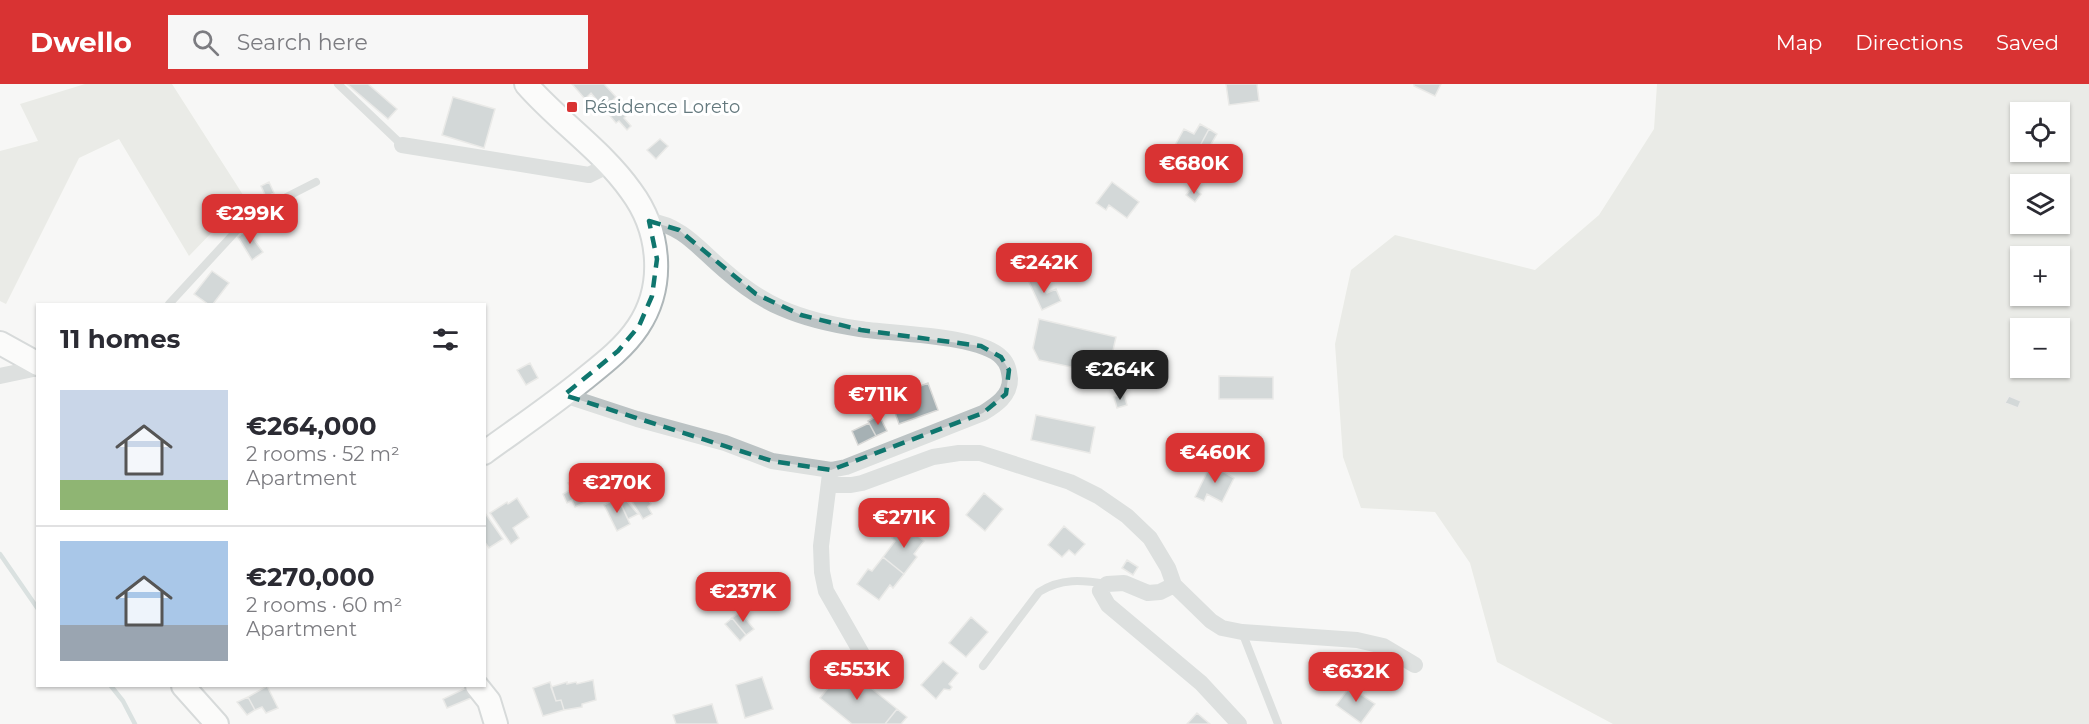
<!DOCTYPE html>
<html lang="en">
<head>
<meta charset="utf-8">
<style>
	:root { --surface:#fff; --page:#f7f7f7; --text:#2b2b33; --muted:#7c7c81; --line:#e1e1e2; --accent:#d93333 }
	body { margin:0; font-family:Montserrat,sans-serif; background:var(--page); color:var(--text); height:100vh; display:flex; flex-direction:column; font-size:22px; white-space:nowrap }
	* { box-sizing:border-box; margin:0 }
	p { font-size:20px; color:var(--muted) }
	.icon { flex:none; width:33px; height:33px; fill:none; stroke:currentColor; stroke-width:2; stroke-linecap:round; stroke-linejoin:round }
	.map { position:relative; flex:1; overflow:hidden }
	.details { position:absolute; left:36px; top:219px; width:450px; height:384px; display:flex; flex-direction:column; background:var(--surface); border-radius:0px; box-shadow:0 2px 4px #0004 }
	.details>* { flex:none }
	.fabs { position:absolute; left:2010px; top:18px; display:grid; gap:12px }
	.fabs a { display:grid; place-items:center; width:60px; height:60px; border-radius:0px; background:var(--surface); box-shadow:0 2px 4px #0004; font-size:30px }
	.price { position:absolute; translate:-50% -51px; padding:0 14px; border-radius:12px; background:var(--accent); color:#fff; font-size:20px; line-height:39px; filter:drop-shadow(0 2px 3px #0008) }
	.price::after { content:''; position:absolute; left:50%; top:36px; width:18px; height:14px; margin-left:-9px; background:inherit; clip-path:polygon(0 0,100% 0,50% 100%) }
	.price.active { background:#222; color:#fff }
	ul { padding:0; list-style:none }
	li { display:flex; align-items:center; gap:18px; height:150px; padding:0 24px }
	li+li { border-top:2px solid var(--line) }
	li span { display:grid; place-items:center; flex:none; width:168px; height:120px; border-radius:0px; color:#555 }
	li>.icon { margin-inline-start:auto }
	span .icon { width:72px; height:72px; fill:#fffc; stroke-width:1 }
	li b { font-size:26px }
	h2 { display:flex; justify-content:space-between; align-items:center; height:72px; padding:0 24px; font-size:26px }
	header { display:flex; align-items:center; gap:36px; box-sizing:border-box; height:84px; padding:0 30px; background:var(--accent); color:#fff }
	header strong { font-size:28px }
	nav { display:flex; gap:33px; margin-inline-start:auto; font-size:21px }
	.search { width:420px; height:54px; background:var(--page); display:flex; align-items:center; gap:15px; box-sizing:border-box; padding:0 21px; border-radius:0px; color:var(--muted); font-size:22px }
	.map>svg:first-child { display:block }
	.green { fill:#d9dcd4; fill-rule:evenodd }
	.lines { fill:none; stroke-linecap:round; stroke-linejoin:round }
	.stream { stroke:#b5c5c6; stroke-width:4.5 }
	.building { fill:#a6b1b4; stroke:#d9d9d7; stroke-width:1.5 }
	.secondary-casing { stroke:#afb7b9; stroke-width:26 }
	.lane { stroke:#bcc3c4; stroke-width:8 }
	.street { stroke:#bcc3c4; stroke-width:16 }
	.secondary { stroke:#fff; stroke-width:22 }
	.marked { fill:none; stroke:#0f766e; stroke-width:4.5; stroke-dasharray:12 8; stroke-linejoin:round }
	.poi-dot { fill:#d93333; stroke:#fff; stroke-width:2 }
	.labels { text-anchor:middle; stroke-width:6; stroke-linejoin:round; paint-order:stroke }
	.poi-label { font-size:18px; fill:#64797e; stroke:#fff; text-anchor:start }
</style>
</head>
<body>
<header>
<strong>Dwello</strong>
<div class="search"><svg class="icon" aria-label="search" viewBox="0 0 24 24"><circle cx="10" cy="10" r="6"/><path d="M15 15l6 6"/></svg>Search here</div>
<nav><a>Map</a><a>Directions</a><a>Saved</a></nav>
</header>
<div class="map">
<svg width="2089" height="640" viewBox="0 0 2089 640">
	<rect width="100%" height="100%" fill="#f7f7f5"/>
	<!-- green -->
	<path class="green" d="M85 0H172L245 114 189 172 119 55 79 74 6 220 0 217V67L38 57 20 20Z
		M1657 0H2089V640H1613L1497 578 1470 479 1435 428 1361 424 1343 373 1335 260 1351 186 1395 151 1535 186 1599 131 1654 45ZM2020 28H2060V68H2020ZM2020 100H2060V140H2020ZM2020 172H2060V212H2020ZM2020 244H2060V284H2020Z"/>
	<g class="lines">
		<!-- stream -->
		<path class="stream" d="M0 470 38 525
			M111 602 123 617 135 640"/>
	</g>
	<!-- building -->
	<path class="building" d="M347 0H368L397 25 388 35Z
		M572 0H604L616 13 613 16 626 32 624 34 631 42 627 46 619 37 616 39 591 9 585 15Z
		M1226 0H1257L1259 17 1229 21Z
		M1414 0H1441L1435 12 1414 2Z
		M453 13 495 25 484 64 442 51Z
		M1200 40 1209 45 1200 62 1205 65 1199 76 1201 77 1203 88H1183L1181 77 1188 76 1191 72 1174 63 1184 45 1194 50Z
		M1209 45 1217 50 1210 62 1205 65 1200 62Z
		M660 55 668 62 656 75 647 66Z
		M269 98 274 109 266 113 261 102Z
		M1112 98 1139 118 1127 134 1109 121 1106 126 1096 119Z
		M1193 103 1201 110 1195 118 1186 111Z
		M247 146 263 168 252 176 238 153Z
		M212 187 229 199 213 220H208L194 210Z
		M1039 191 1047 209 1056 205 1061 217 1042 226 1028 196Z
		M1039 235 1116 253 1108 289 1091 286 1090 290 1076 287V284L1039 276 1033 264Z
		M530 279 538 294 526 301 517 286Z
		M1219 292 1273 293V315H1219Z
		M928 299 938 326 899 340 890 314Z
		M1124 310 1127 321 1117 324 1114 313Z
		M2009 312 2021 317 2018 324 2005 319Z
		M879 331 887 347 876 352 868 337Z
		M1036 331 1095 343 1090 369 1031 356Z
		M869 339 876 352 858 361 852 347Z
		M1211 380 1234 394 1222 418 1207 410 1204 417 1195 413Z
		M589 393 600 411 575 423 572 416 567 419 563 410 572 405 568 399 579 394 581 397Z
		M639 400 651 420 648 423 652 430 643 435 626 408Z
		M612 401 616 409 602 416 600 411 604 409 603 405Z
		M984 409 1003 425 985 447 966 431Z
		M517 414 529 433 513 444 519 454 511 460 490 429 507 418 508 420Z
		M618 414 630 440 617 447 604 421Z
		M626 416 638 430 628 435 620 418Z
		M485 429 503 455 489 464 484 457Z
		M903 440 924 457 914 470 917 473 904 490 883 473 895 457 892 454Z
		M1064 442 1085 460 1075 471 1069 466 1062 473 1048 461Z
		M883 473 904 490 893 504 890 501 879 516 857 500 868 485 872 487Z
		M1127 476 1138 483 1133 491 1122 484Z
		M740 528 754 545 746 551 732 534Z
		M971 533 988 548 966 573 949 559Z
		M732 534 746 551 740 557 725 540Z
		M943 577 958 589 949 600 952 603 950 606 944 605 936 615 921 601Z
		M845 583 897 625 885 640H852L820 614Z
		M762 593 773 625 745 634 736 601Z
		M593 596 596 616 582 620V623L564 626 561 616 556 617 551 603 567 598V600L576 598 577 600Z
		M1355 596 1361 601 1356 607 1375 620 1361 639 1336 621Z
		M550 598 556 617 561 616 564 626 543 632 533 604Z
		M267 602 278 624 266 629 262 623 255 626 248 613Z
		M466 604 471 614 447 624 443 615Z
		M248 613 255 626 247 631 237 618Z
		M712 620 718 640H676L673 631Z
		M897 625 907 633 901 640H885Z
		M1197 629 1210 640H1187Z"/>
	<g class="lines">
		<defs>
			<path id="secondary" d="M0 259 38 280
				M484 369C517 345 551 322 583 296 603 280 624 264 638 243 666 201 660 146 631 107 602 66 559 38 526 0
				M183 602 217 640
				M477 602 489 617 496 640"/>
		</defs>
		<!-- secondary casing -->
		<use href="#secondary" class="secondary-casing"/>
		<!-- lane -->
		<path class="lane" d="M338 0 402 61
			M169 220 251 131 316 98
			M1242 548 1278 640
			M983 582 1039 508C1061 494 1082 496 1107 500"/>
		<!-- street -->
		<path class="street" d="M402 61 589 91 601 85 606 78
			M0 292 38 284
			M564 311 637 335 725 359 772 377 831 386 846 383 983 329C996 321 1010 312 1010 295 1009 287 1008 280 1002 274 982 251 892 250 860 245 833 241 806 235 781 224 760 215 740 200 724 186 699 165 682 141 649 137
			M830 390 821 462 822 488 826 507 862 570 871 592
			M829 401H851L862 399 933 373 959 369H980L1070 398 1098 412 1127 432 1150 454 1168 484 1174 501 1211 537 1222 544 1242 548 1357 556 1383 562 1415 581
			M1174 501 1160 508 1148 509 1124 499 1107 500 1100 507 1108 521 1201 599 1239 640"/>
		<!-- secondary -->
		<use href="#secondary" class="secondary"/>
	</g>
	<!-- marked area -->
	<path d="M0 0H2089V640H0ZM649 137 679 146 756 210 801 231 861 246 981 262 1001 273 1009 286 1006 310 983 329 831 386 772 377 564 311 618 267 639 242 652 212 657 175Z" fill="#f7f7f5" fill-opacity=".55" fill-rule="evenodd"/>
	<path class="marked" d="M649 137 679 146 756 210 801 231 861 246 981 262 1001 273 1009 286 1006 310 983 329 831 386 772 377 564 311 618 267 639 242 652 212 657 175Z"/>
	<!-- markers -->
	<rect class="poi-dot" x="566" y="17" width="12" height="12" rx="3"/>
	<g class="labels">
		<!-- poi labels -->
		<g class="poi-label">
			<text x="584" y="29">Résidence Loreto</text>
		</g>
	</g>
</svg>
<div class="fabs">
<a><svg class="icon" aria-label="locate" viewBox="0 0 24 24"><circle cx="12" cy="12" r="6"/><path d="M12 2v4M12 18v4M2 12h4M18 12h4"/></svg></a>
<a><svg class="icon" aria-label="layers" viewBox="0 0 24 24"><path d="M12 4l9 5-9 5-9-5zM3 14l9 5 9-5"/></svg></a>
<a>+</a>
<a>−</a>
</div>
<b class="price" style="left:1194px;top:111px">€680K</b>
<b class="price" style="left:250px;top:161px">€299K</b>
<b class="price" style="left:1044px;top:210px">€242K</b>
<b class="price active" style="left:1120px;top:317px">€264K</b>
<b class="price" style="left:878px;top:342px">€711K</b>
<b class="price" style="left:1215px;top:400px">€460K</b>
<b class="price" style="left:617px;top:430px">€270K</b>
<b class="price" style="left:904px;top:465px">€271K</b>
<b class="price" style="left:743px;top:539px">€237K</b>
<b class="price" style="left:857px;top:617px">€553K</b>
<b class="price" style="left:1356px;top:619px">€632K</b>
<section class="details">
<h2>11 homes<svg class="icon" aria-label="filters" viewBox="0 0 24 24"><path d="M4 7h16M4 17h16"/><circle cx="9" cy="7" r="2"/><circle cx="15" cy="17" r="2"/></svg></h2>
<ul>
<li><span style="background:linear-gradient(#c9d6e8 75%,#8fb573 0)"><svg class="icon" aria-label="home" viewBox="0 0 24 24"><path d="M3 11l9-7 9 7M6 9v11h12V9"/></svg></span><div><b>€264,000</b><p>2 rooms · 52 m²</p><p>Apartment</p></div></li>
<li><span style="background:linear-gradient(#a9c7e8 70%,#9aa5b1 0)"><svg class="icon" aria-label="home" viewBox="0 0 24 24"><path d="M3 11l9-7 9 7M6 9v11h12V9"/></svg></span><div><b>€270,000</b><p>2 rooms · 60 m²</p><p>Apartment</p></div></li>
</ul>
</section>
</div>
</body>
</html>
